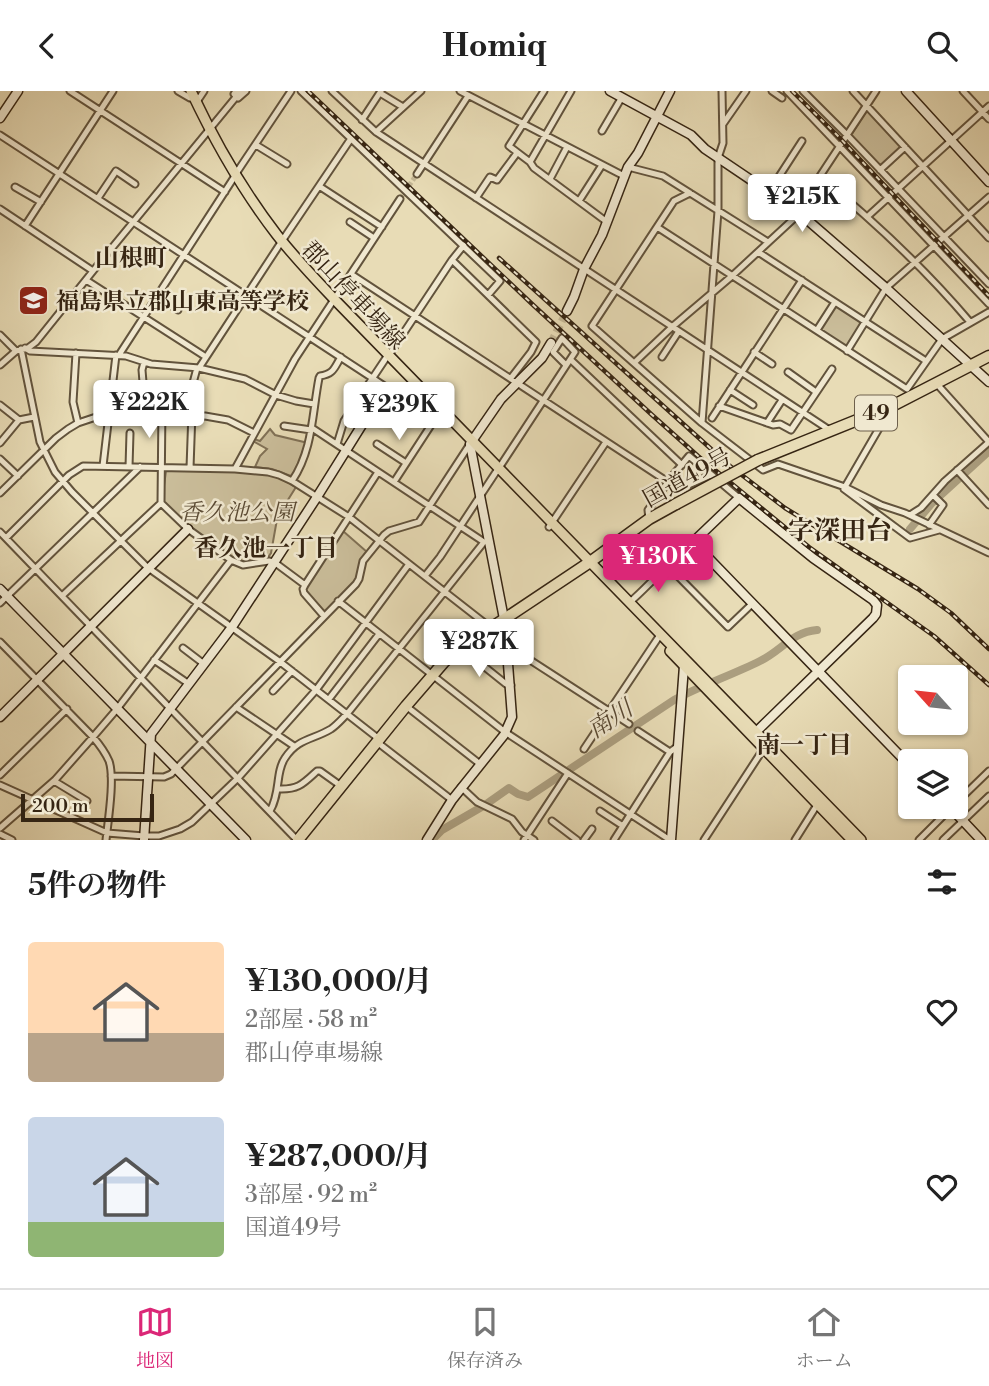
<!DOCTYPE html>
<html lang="ja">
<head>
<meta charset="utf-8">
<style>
	:root { --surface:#fff; --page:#f6f6f6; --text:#222; --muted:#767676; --line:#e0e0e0; --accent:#db2777 }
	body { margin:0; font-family:"Libre Bodoni","Noto Serif JP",serif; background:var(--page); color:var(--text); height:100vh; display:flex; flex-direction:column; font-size:26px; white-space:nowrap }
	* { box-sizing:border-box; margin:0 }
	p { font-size:23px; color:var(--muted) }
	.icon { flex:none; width:38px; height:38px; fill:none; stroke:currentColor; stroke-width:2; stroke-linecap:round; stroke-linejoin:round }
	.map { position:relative; height:749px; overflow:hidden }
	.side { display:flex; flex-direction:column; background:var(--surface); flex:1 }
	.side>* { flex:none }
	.needle { width:46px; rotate:297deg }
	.tools { position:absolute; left:898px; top:574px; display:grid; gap:14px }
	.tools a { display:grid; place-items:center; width:70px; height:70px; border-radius:7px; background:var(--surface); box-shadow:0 2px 5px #0004; font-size:35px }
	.scale { position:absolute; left:21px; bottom:18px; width:133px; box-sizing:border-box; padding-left:7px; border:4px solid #362513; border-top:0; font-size:19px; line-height:24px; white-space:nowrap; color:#362513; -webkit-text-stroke:5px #f0e8d0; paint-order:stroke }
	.price { position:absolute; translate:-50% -60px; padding:0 16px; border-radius:7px; background:#fff; color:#222; font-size:23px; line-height:46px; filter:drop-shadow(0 2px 4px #0008) }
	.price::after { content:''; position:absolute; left:50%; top:42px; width:21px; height:16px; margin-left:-10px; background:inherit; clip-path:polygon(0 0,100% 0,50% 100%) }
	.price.on { background:var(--accent); color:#fff }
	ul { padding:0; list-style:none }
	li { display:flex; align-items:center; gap:21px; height:175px; padding:0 28px }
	li span { display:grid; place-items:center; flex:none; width:196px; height:140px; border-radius:7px; color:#555 }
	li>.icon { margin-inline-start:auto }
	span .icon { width:84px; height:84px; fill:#fffc; stroke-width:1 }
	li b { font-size:30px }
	h2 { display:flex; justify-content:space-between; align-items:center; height:84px; padding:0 28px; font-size:30px }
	header { display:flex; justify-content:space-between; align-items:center; height:91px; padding:0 28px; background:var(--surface); font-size:32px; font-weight:700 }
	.tab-bar { display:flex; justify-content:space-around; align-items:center; height:98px; border-top:2px solid var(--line); background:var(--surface); font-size:19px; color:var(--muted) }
	.tab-bar a { display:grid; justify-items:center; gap:4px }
	.tab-bar .on { color:var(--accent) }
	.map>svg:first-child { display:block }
	.green { fill:#cabd9a; stroke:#807156; stroke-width:2 }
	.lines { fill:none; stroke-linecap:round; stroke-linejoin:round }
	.river { stroke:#ab9e7f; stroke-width:8 }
	.street-tunnel { stroke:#c4b795; stroke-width:5; stroke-dasharray:5 2.5; stroke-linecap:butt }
	.secondary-tunnel { stroke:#c4b795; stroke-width:8; stroke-dasharray:8 4; stroke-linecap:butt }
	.street-casing { stroke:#62533c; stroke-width:9 }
	.secondary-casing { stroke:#362513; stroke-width:11 }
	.primary-casing { stroke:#362513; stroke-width:12 }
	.highway-casing { stroke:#362513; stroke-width:13 }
	.street { stroke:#f0e8d0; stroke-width:5 }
	.secondary { stroke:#f0e8d0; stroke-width:8 }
	.primary { stroke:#e8dcb6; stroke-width:9 }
	.highway { stroke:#e8dcb6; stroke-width:10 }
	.rail-casing { stroke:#362513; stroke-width:4.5 }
	.rail { stroke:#f0e8d0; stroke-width:2; stroke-dasharray:5; stroke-linecap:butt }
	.highway-bridge-casing { stroke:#362513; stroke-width:13; stroke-linecap:butt }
	.highway-bridge { stroke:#e8dcb6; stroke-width:10 }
	.labels { text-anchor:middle; stroke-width:5; stroke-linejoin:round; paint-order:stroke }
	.shield { fill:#f0e8d0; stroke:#6e604c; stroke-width:2 }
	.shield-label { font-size:21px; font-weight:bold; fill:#362513 }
	.street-label { font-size:23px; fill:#362513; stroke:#f0e8d0 }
	.poi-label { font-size:23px; font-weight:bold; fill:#362513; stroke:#f0e8d0; text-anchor:start }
	.park-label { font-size:23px; font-style:italic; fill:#5b4b35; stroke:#f0e8d0 }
	.neighbourhood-label { font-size:24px; font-weight:bold; fill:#362513; stroke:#f0e8d0 }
	.water-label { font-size:24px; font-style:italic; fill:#594933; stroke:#f0e8d0 }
	.quarter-label { font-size:26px; font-weight:bold; fill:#362513; stroke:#f0e8d0 }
</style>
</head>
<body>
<header><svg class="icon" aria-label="back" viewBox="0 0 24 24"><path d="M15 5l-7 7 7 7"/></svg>Homiq<svg class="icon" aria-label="search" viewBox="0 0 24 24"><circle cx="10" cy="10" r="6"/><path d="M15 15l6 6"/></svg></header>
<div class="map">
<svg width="989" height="749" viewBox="0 0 989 749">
	<rect width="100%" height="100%" fill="#e8dcb6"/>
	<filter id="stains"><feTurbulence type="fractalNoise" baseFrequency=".00286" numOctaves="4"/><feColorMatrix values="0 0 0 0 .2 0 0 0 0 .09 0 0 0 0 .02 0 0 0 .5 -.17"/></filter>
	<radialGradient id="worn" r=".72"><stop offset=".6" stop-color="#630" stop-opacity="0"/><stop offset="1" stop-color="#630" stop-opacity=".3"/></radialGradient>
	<!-- green -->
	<path class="green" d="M868 18 902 55 880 76 851 44Z
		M835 214 862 232 846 257 820 238Z
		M270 338 275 344 308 352 294 385H291L272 378 255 376 260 365 267 358 253 350 254 348 260 350Z
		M166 380C196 380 249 375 276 385 283 388 289 393 296 396L286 412 279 417 271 462 267 468C258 470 248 474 240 471 227 467 171 425 165 413 161 405 165 390 166 380Z
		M343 440 367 461 355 491 325 522 306 501 305 498Z"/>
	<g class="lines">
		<!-- river -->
		<path class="river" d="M910 438 932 412 989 360
			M432 749 442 739 485 714 509 697 518 703 528 706 674 609C702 594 732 584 760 570 781 560 792 541 817 539"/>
		<!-- street-tunnel -->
		<path class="street-tunnel" d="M400 108 417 83"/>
		<!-- secondary-tunnel -->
		<path class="secondary-tunnel" d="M551 252 567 220"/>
		<defs>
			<path id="street" d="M70 0 225 101
				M178 0 190 7
				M236 0 234 3 238 7 246 0
				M301 0 500 190 488 204
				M332 0 376 41 831 340
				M460 0 624 85
				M544 0 509 55 530 71 534 77 607 131
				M772 0 782 7
				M787 0 989 213
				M803 0 847 44 989 193
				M853 0 989 147
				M963 0 989 28
				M380 2 403 16
				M196 12 204 0
				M362 29 381 0
				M723 33 746 0
				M602 40 622 6
				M376 41 421 0
				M0 44 435 328 394 391
				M256 54 287 73
				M530 71 571 0
				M628 76 663 85 768 151
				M880 79 905 56
				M417 83 468 5
				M235 84 291 0
				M820 86C874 130 925 178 970 231
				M550 88 567 56
				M319 95 382 136
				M15 96 41 111
				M769 101 802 50
				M690 102 674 110 592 235 702 332 763 379 778 373 845 396 881 414 905 422 989 462
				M98 107 116 80 135 93
				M476 107 490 86 497 89 517 62
				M579 110 602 74
				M0 118 93 180 241 0
				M797 120 876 0
				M867 126 989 15
				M350 131 374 147
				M25 135 113 0
				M657 136 907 298 942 248 989 221
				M282 150 350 49
				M758 161 926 270
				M452 169 536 251 531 261 511 287
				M351 183 668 391 648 419 649 428
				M86 189 206 266
				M157 205 178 219
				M817 239 835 211
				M0 244 16 260
				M25 257 30 260 126 265 151 273 199 277 245 288 276 304 296 310 314 313
				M21 258 40 351 55 381 72 401 147 476 279 570 379 648
				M847 260 886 197 989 106
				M754 261 772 273
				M76 262 73 311 78 332
				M119 264 233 88
				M389 264 452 169 464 154
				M662 266 679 240
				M571 269 682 374
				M634 272 672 236 732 185 800 122
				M0 274 16 260 28 257 36 251 93 180
				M199 277 280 153
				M788 281 816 301
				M936 292 989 351
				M730 299 753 314
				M0 314 19 329
				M719 315 773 334 780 333 791 339 832 278
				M712 327 802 189
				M702 332 718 120V67L723 52 722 0
				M767 332 782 309
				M284 335 311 339
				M312 337 484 451
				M0 352 19 329 34 326
				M337 353 344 330 386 267
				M377 353 406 372
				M0 368 18 385
				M103 375 116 264
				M129 376 130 342
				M190 377 193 292 197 277
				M499 377 575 261 562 247 553 261 566 274
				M235 378 295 268 400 108
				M957 379 989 414
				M711 384 684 396 674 383 689 365 739 407
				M292 390C313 359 312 323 319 287L320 285C334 283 334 277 341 266
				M845 396 892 315
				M844 398 910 447 939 439
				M0 402 56 347 68 338 78 332 108 322 205 325 228 329 254 342
				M161 412 188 438 231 469 243 474 269 470 274 471 305 494 378 381
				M910 424 921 417 945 390 989 351
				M929 434 943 414 933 404
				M549 436 606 351
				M0 441 297 749
				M6 447 69 384 83 375 235 378 268 381 279 384 292 390 349 426 491 537
				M425 485 440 466 496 381
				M305 494 303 498 304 502 324 525
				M62 505 161 412 162 315 158 304 143 291 142 279 144 271
				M338 510 505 641 670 749
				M630 511C644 499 655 486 668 475L728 536 753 512
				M0 512 140 376
				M0 551 93 646C99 653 105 661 109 670 115 687 108 730 106 749
				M507 554 629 633
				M183 557 204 573
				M461 557 506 593 511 594
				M154 569 189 593
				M273 600 292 580
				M329 608 379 543
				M406 615 480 673
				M236 616 294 655
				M638 640 670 661
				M377 651 452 709
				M584 658 658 547
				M0 684 67 618
				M111 685 164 686 171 683 356 493 359 488 363 470 384 444 389 440 419 431 470 353
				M54 690 87 710
				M0 694 107 742 144 745H159L180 738 192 731 238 687 316 599 409 473
				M461 696 477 711 512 728 522 741 534 749
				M278 698C298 699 303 693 317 680H320L341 695
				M956 712 989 680
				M270 720C281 701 275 682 285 667 298 647 313 649 331 638 337 634 342 628 347 623L484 451
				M600 720 623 735
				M552 730 577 749
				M0 737 55 689 93 646 117 618 231 469
				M0 743 12 749
				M524 749 568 682
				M584 749 592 738
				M614 749 670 661 678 655
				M704 749 764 657
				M795 749 817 714
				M919 749 951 717
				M943 749 989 705"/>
			<path id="secondary" d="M610 0 691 44 705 58 797 120 886 197 989 291
				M906 0 989 91
				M0 27 18 0
				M567 220 574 206 584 178 602 144 628 76 638 62 670 0
				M693 451 910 675
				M668 475 739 407 813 467 873 509 877 514 876 523 873 527 756 641
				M0 498 246 749
				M0 626 188 438
				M950 716 981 749
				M144 749 151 643 232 536 317 406 385 297
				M427 749 452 709 504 644 512 626 505 533 470 353 501 308 542 267 551 252
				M671 749 684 575 687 572"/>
			<path id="primary" d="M191 0C215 51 243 100 277 144 295 167 315 188 335 209L861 749
				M670 560 852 749"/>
			<path id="highway" d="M758 369 892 315 989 265
				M298 749 406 615 444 571 455 561 590 471 649 428 676 413"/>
		</defs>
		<!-- street casing -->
		<use href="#street" class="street-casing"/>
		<!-- secondary casing -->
		<use href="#secondary" class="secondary-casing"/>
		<!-- primary casing -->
		<use href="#primary" class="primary-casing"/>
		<!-- highway casing -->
		<use href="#highway" class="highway-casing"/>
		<!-- street -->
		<use href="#street" class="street"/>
		<!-- secondary -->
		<use href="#secondary" class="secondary"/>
		<!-- primary -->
		<use href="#primary" class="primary"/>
		<!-- highway -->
		<use href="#highway" class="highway"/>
		<defs>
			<path id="rail" d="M308 0 531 212 651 323 698 365 809 456 934 545 989 594
				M792 0 836 43 989 205
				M499 167 730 375 785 417 918 498 951 522 989 558"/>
		</defs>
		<!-- rail casing -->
		<use href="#rail" class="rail-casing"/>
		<!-- rail -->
		<use href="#rail" class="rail"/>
		<defs>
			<path id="highway-bridge" d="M676 413 758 369"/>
		</defs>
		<!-- highway-bridge casing -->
		<use href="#highway-bridge" class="highway-bridge-casing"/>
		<!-- highway-bridge -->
		<use href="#highway-bridge" class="highway-bridge"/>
	</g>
	<!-- icons -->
	<defs>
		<symbol id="school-square" viewBox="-11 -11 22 22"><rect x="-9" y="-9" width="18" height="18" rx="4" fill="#8f2418" stroke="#f0e8d0"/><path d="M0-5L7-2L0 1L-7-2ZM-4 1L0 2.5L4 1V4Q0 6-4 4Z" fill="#fff"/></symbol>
	</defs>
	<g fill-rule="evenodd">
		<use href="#school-square" x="16" y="192" width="35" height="35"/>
	</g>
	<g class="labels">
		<!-- shield labels -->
		<rect class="shield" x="855" y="304.5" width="42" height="35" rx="5"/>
		<g class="shield-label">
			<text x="876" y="329">49</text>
		</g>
		<!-- street labels -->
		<g class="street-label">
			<text transform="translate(354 204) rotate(47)" y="8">郡山停車場線</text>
			<text transform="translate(687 386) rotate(-29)" y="8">国道49号</text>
		</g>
		<!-- poi labels -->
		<g class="poi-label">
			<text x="56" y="218">福島県立郡山東高等学校</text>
		</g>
		<!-- park labels -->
		<g class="park-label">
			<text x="237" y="429">香久池公園</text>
		</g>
		<!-- neighbourhood labels -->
		<g class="neighbourhood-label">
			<text x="131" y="175">山根町</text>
			<text x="266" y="465">香久池一丁目</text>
			<text x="804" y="662">南一丁目</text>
		</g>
		<!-- water labels -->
		<g class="water-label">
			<text transform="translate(610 628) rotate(-33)" y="8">南川</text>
		</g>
		<!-- quarter labels -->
		<g class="quarter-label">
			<text x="840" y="448">字深田台</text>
		</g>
	</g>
	<rect width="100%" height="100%" filter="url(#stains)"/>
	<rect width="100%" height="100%" fill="url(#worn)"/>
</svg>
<div class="tools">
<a><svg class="needle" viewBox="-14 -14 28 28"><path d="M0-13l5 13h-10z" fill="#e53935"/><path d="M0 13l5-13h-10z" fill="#767676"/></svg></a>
<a><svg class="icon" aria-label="layers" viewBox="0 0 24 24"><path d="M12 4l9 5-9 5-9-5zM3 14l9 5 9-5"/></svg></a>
</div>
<div class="scale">200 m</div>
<b class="price" style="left:802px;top:143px">¥215K</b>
<b class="price" style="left:149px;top:349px">¥222K</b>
<b class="price" style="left:399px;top:351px">¥239K</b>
<b class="price on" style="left:658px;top:503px">¥130K</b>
<b class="price" style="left:479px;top:588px">¥287K</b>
</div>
<section class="side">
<h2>5件の物件<svg class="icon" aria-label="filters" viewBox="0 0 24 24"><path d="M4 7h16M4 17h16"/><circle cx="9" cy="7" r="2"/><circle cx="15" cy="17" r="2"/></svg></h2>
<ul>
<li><span style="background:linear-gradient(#ffd9b3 65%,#b9a48a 0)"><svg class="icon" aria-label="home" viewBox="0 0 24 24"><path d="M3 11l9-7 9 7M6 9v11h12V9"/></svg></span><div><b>¥130,000/月</b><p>2部屋 · 58 m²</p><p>郡山停車場線</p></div><svg class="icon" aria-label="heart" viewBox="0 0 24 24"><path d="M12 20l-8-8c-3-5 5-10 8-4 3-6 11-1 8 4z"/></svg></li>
<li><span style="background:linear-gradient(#c9d6e8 75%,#8fb573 0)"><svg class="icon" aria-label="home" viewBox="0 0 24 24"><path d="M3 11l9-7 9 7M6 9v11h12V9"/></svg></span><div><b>¥287,000/月</b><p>3部屋 · 92 m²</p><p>国道49号</p></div><svg class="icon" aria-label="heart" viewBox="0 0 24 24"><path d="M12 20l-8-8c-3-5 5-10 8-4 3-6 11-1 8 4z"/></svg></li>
</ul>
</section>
<nav class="tab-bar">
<a class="on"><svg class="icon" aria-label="map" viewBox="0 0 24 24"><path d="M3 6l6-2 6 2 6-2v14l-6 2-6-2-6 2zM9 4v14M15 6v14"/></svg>地図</a>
<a><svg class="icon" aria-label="saved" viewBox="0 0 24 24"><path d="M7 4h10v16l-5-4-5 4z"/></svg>保存済み</a>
<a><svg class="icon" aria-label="home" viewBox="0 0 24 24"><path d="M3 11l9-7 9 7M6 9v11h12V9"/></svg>ホーム</a>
</nav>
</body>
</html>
